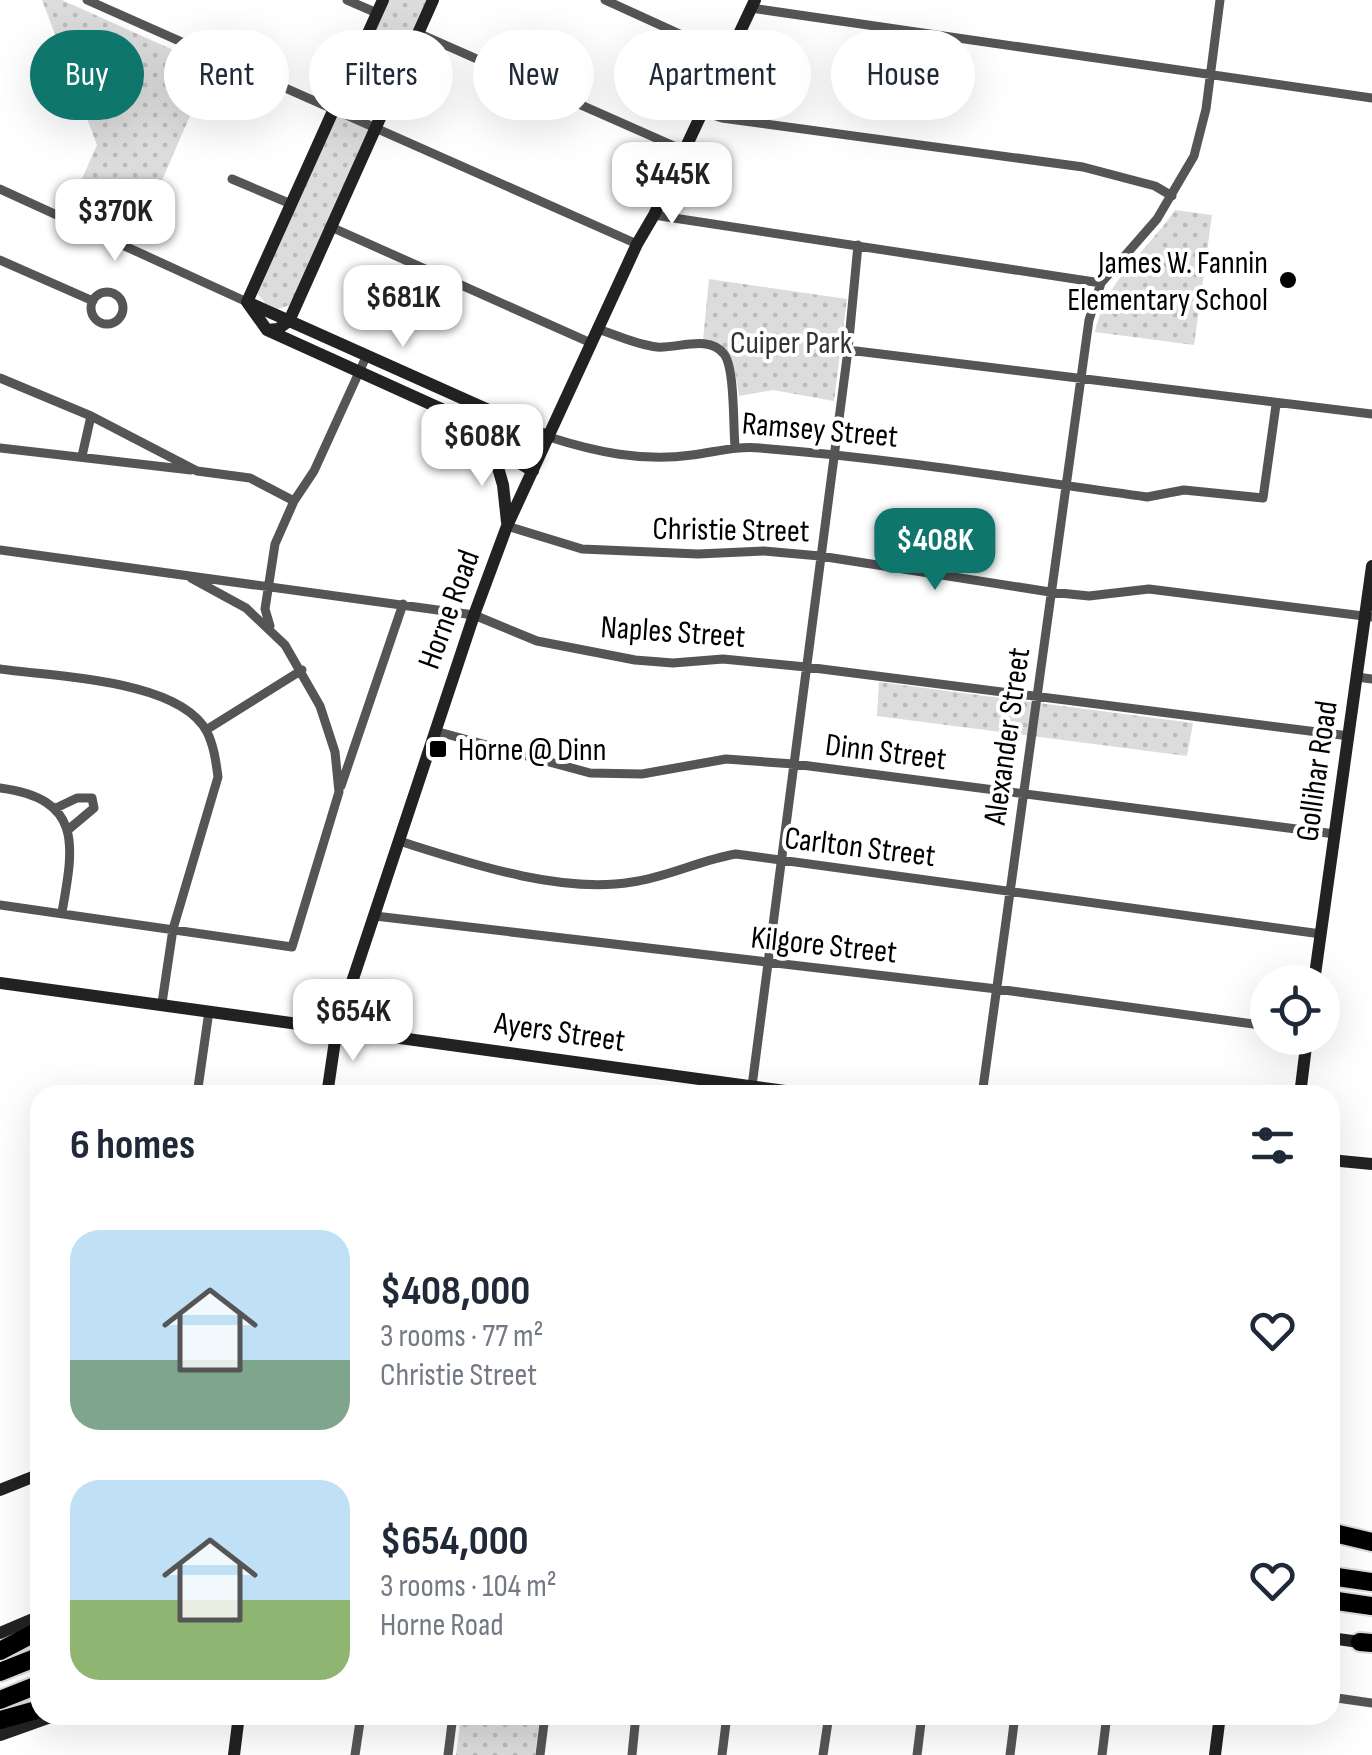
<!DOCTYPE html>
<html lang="en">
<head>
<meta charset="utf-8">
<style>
	:root { --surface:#fff; --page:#f2f2f3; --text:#1f2937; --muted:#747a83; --accent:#0f766e }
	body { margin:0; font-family:"Sofia Sans Condensed",sans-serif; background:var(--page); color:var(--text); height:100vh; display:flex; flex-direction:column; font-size:38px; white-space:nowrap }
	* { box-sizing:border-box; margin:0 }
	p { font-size:32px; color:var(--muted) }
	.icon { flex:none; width:55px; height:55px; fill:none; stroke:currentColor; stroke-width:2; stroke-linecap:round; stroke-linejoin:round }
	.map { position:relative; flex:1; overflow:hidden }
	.panel { position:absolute; left:30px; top:1085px; width:1310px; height:640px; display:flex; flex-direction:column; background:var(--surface); border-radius:30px; box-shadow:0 10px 40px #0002 }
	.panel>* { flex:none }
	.guide { position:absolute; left:30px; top:30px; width:1312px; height:90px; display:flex; gap:20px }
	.fabs { position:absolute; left:1250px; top:965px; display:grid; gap:20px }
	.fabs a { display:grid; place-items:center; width:90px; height:90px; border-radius:50%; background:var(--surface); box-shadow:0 10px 40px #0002; font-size:50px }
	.price { position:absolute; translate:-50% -85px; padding:0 22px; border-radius:20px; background:#fff; color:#222; font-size:32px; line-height:65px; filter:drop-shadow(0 2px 5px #0008) }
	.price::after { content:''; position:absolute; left:50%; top:60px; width:30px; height:22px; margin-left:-15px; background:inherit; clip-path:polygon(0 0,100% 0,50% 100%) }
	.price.current { background:var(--accent); color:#fff }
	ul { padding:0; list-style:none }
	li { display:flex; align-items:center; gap:30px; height:250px; padding:0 40px }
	li span { display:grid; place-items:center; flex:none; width:280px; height:200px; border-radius:30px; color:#555 }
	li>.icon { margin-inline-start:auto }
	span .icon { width:120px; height:120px; fill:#fffc; stroke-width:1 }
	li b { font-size:42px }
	h2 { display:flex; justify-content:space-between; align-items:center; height:120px; padding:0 40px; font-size:42px }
	.chip { padding:0 35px; border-radius:45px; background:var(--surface); box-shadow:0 10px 40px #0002; font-size:35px; line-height:90px }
	.chip.current { background:var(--accent); color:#fff }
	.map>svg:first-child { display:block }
	.grass { fill:url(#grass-dots) }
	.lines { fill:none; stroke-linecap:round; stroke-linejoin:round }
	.highway-casing { stroke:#dbdbdb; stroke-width:22 }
	.street { stroke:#555; stroke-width:9 }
	.secondary { stroke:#222; stroke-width:12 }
	.highway { stroke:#000; stroke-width:18 }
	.poi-dot { fill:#000; stroke:#fff; stroke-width:4 }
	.labels { text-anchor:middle; stroke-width:8; stroke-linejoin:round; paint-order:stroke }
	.poi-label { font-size:32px; fill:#000; stroke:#fff; text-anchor:end }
	.park-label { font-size:32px; fill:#333; stroke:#fff }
	.street-label { font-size:32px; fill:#000; stroke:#fff }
</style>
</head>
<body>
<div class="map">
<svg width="1372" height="1755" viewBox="0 0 1372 1755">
	<defs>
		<pattern id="grass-dots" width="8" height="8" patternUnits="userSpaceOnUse" patternTransform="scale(2.5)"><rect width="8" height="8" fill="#dcdcdc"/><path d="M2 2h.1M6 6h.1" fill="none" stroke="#bbb" stroke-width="1.8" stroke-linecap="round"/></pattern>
	</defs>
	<rect width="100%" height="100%" fill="#fff"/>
	<!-- grass -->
	<path class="grass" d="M42 0H62L211 67 135 243 68 210 97 145Z
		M388 0H428L291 305 277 309 265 303 258 294 259 288Z
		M1175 210 1212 215 1194 345 1095 332C1108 276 1145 254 1175 210Z
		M709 279 847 299 834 401 773 390 739 396C734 361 733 359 703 340Z
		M879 682 1193 723 1187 756 877 716Z
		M461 1715H540L535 1755H456Z"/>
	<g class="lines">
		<defs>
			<path id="highway" d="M1330 1532 1372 1542
				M1330 1576 1372 1582
				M1330 1600 1372 1606
				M1360 1642 1372 1643
				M0 1651 40 1630
				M0 1672 40 1656
				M0 1700 40 1684
				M0 1720 40 1709"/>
		</defs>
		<!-- highway casing -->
		<use href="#highway" class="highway-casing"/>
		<!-- street -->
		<path class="street" d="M87 0 637 244
			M347 0 377 13
			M605 0 728 56
			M751 8 1372 98
			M418 33 683 150
			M701 111 722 118 1083 167 1155 186 1172 196
			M232 179 291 204
			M0 189 247 302
			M654 215 1101 283
			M331 227 591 343
			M0 260 93 301
			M91 308a16 16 0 1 1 32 0a16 16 0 1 1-32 0Z
			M598 329C616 335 637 345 657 347 677 349 709 334 724 354 735 368 733 426 735 446
			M848 350 1372 414
			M0 378 91 416 197 471 250 478 294 501
			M549 437C596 452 642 462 692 455 716 452 735 446 760 448 889 458 1018 479 1147 497L1184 490 1263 498 1276 405
			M0 448 191 470
			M82 456 91 416
			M507 526 582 549 698 554 764 551 820 556 1050 592 1089 596 1149 589 1372 617
			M0 550 474 615 537 641 635 660 673 663 723 659 806 667 1349 736
			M270 626 265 609 275 544 294 501 314 471 366 357
			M0 669C54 677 180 679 207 732 214 746 216 762 218 777L173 929 162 1003
			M1357 677 1372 679
			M206 730 302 670
			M435 731 590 773 642 774 726 759 794 764 1335 834
			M341 786 403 604
			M0 788C83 799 74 845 62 912
			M56 808 77 798H92L94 808 69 829
			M399 841C469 863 559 894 632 882 668 877 700 860 736 854L1321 934
			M0 905 292 947 339 792 335 752 320 706 285 645 246 608 191 578
			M375 916 997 989 1268 1026
			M752 1086 848 350 858 245
			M197 1095 209 1011
			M982 1095 1089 320 1101 283 1157 219 1194 156 1206 109 1220 0
			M1330 1697 1372 1703
			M355 1755 361 1715
			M448 1755 453 1715
			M540 1755 545 1715
			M632 1755 636 1715
			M722 1755 727 1715
			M823 1755 829 1715
			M917 1755 922 1715
			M1010 1755 1015 1715
			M1102 1755 1107 1715"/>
		<!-- secondary -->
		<path class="secondary" d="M247 302 267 330 457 416 492 447 533 471
			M247 302 383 0
			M247 302 549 437
			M267 330 278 329 289 321 433 0
			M492 447 503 485 507 522
			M1314 982 1372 566
			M0 983 815 1095
			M327 1095 337 1027 474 615 507 526 637 244 654 215 755 0
			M1300 1095 1307 1038
			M1330 1160 1372 1164
			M0 1490 40 1474
			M0 1633 40 1616
			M1330 1638 1367 1643
			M0 1735 56 1715
			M234 1755 239 1715
			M1215 1755 1220 1715"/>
		<!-- highway -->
		<use href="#highway" class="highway"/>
	</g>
	<!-- markers -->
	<g class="poi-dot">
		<circle cx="1288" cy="280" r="10"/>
		<rect x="428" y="739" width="20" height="20" rx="5"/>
	</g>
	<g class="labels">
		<!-- poi labels -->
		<g class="poi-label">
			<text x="1268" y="273">James W. Fannin<tspan x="1268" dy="37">Elementary School</tspan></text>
			<text x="458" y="760" text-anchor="start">Horne @ Dinn</text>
		</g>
		<!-- park labels -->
		<g class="park-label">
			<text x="791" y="353">Cuiper Park</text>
		</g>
		<!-- street labels -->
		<g class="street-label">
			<text transform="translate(820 429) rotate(5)" y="11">Ramsey Street</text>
			<text transform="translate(731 529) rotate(1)" y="11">Christie Street</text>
			<text transform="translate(448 609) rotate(-70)" y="11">Horne Road</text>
			<text transform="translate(673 631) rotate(4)" y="11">Naples Street</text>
			<text transform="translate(1006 736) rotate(-82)" y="11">Alexander Street</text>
			<text transform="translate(886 751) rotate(7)" y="11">Dinn Street</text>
			<text transform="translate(1316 771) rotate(-82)" y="11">Gollihar Road</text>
			<text transform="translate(860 846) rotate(7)" y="11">Carlton Street</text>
			<text transform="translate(824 944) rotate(6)" y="11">Kilgore Street</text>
			<text transform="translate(560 1031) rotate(8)" y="11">Ayers Street</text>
		</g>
	</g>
</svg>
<div class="fabs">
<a><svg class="icon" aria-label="locate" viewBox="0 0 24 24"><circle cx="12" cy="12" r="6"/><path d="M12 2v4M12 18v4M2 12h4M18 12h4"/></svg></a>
</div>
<b class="price" style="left:672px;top:227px">$445K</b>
<b class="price" style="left:115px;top:264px">$370K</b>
<b class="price" style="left:403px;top:350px">$681K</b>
<b class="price" style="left:482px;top:489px">$608K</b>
<b class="price current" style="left:935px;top:593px">$408K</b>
<b class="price" style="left:353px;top:1064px">$654K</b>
<div class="guide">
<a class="chip current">Buy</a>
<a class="chip">Rent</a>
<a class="chip">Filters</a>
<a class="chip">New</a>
<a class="chip">Apartment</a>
<a class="chip">House</a>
</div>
<section class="panel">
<h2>6 homes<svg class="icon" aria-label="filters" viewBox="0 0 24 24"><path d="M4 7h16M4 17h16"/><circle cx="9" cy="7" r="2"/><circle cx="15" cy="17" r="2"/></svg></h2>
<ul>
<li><span style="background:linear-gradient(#bfe0f5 65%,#7fa58c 0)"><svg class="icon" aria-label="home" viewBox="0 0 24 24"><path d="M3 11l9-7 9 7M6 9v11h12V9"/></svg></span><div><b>$408,000</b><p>3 rooms · 77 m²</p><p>Christie Street</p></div><svg class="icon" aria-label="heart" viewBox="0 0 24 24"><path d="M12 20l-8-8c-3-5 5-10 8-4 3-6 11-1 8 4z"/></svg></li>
<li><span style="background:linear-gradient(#bfe0f5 60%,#8fb573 0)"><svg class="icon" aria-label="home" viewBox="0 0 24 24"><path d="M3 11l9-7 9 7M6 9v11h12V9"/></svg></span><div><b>$654,000</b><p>3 rooms · 104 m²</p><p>Horne Road</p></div><svg class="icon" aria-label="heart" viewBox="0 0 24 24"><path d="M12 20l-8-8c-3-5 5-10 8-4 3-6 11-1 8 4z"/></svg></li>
</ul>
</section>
</div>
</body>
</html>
